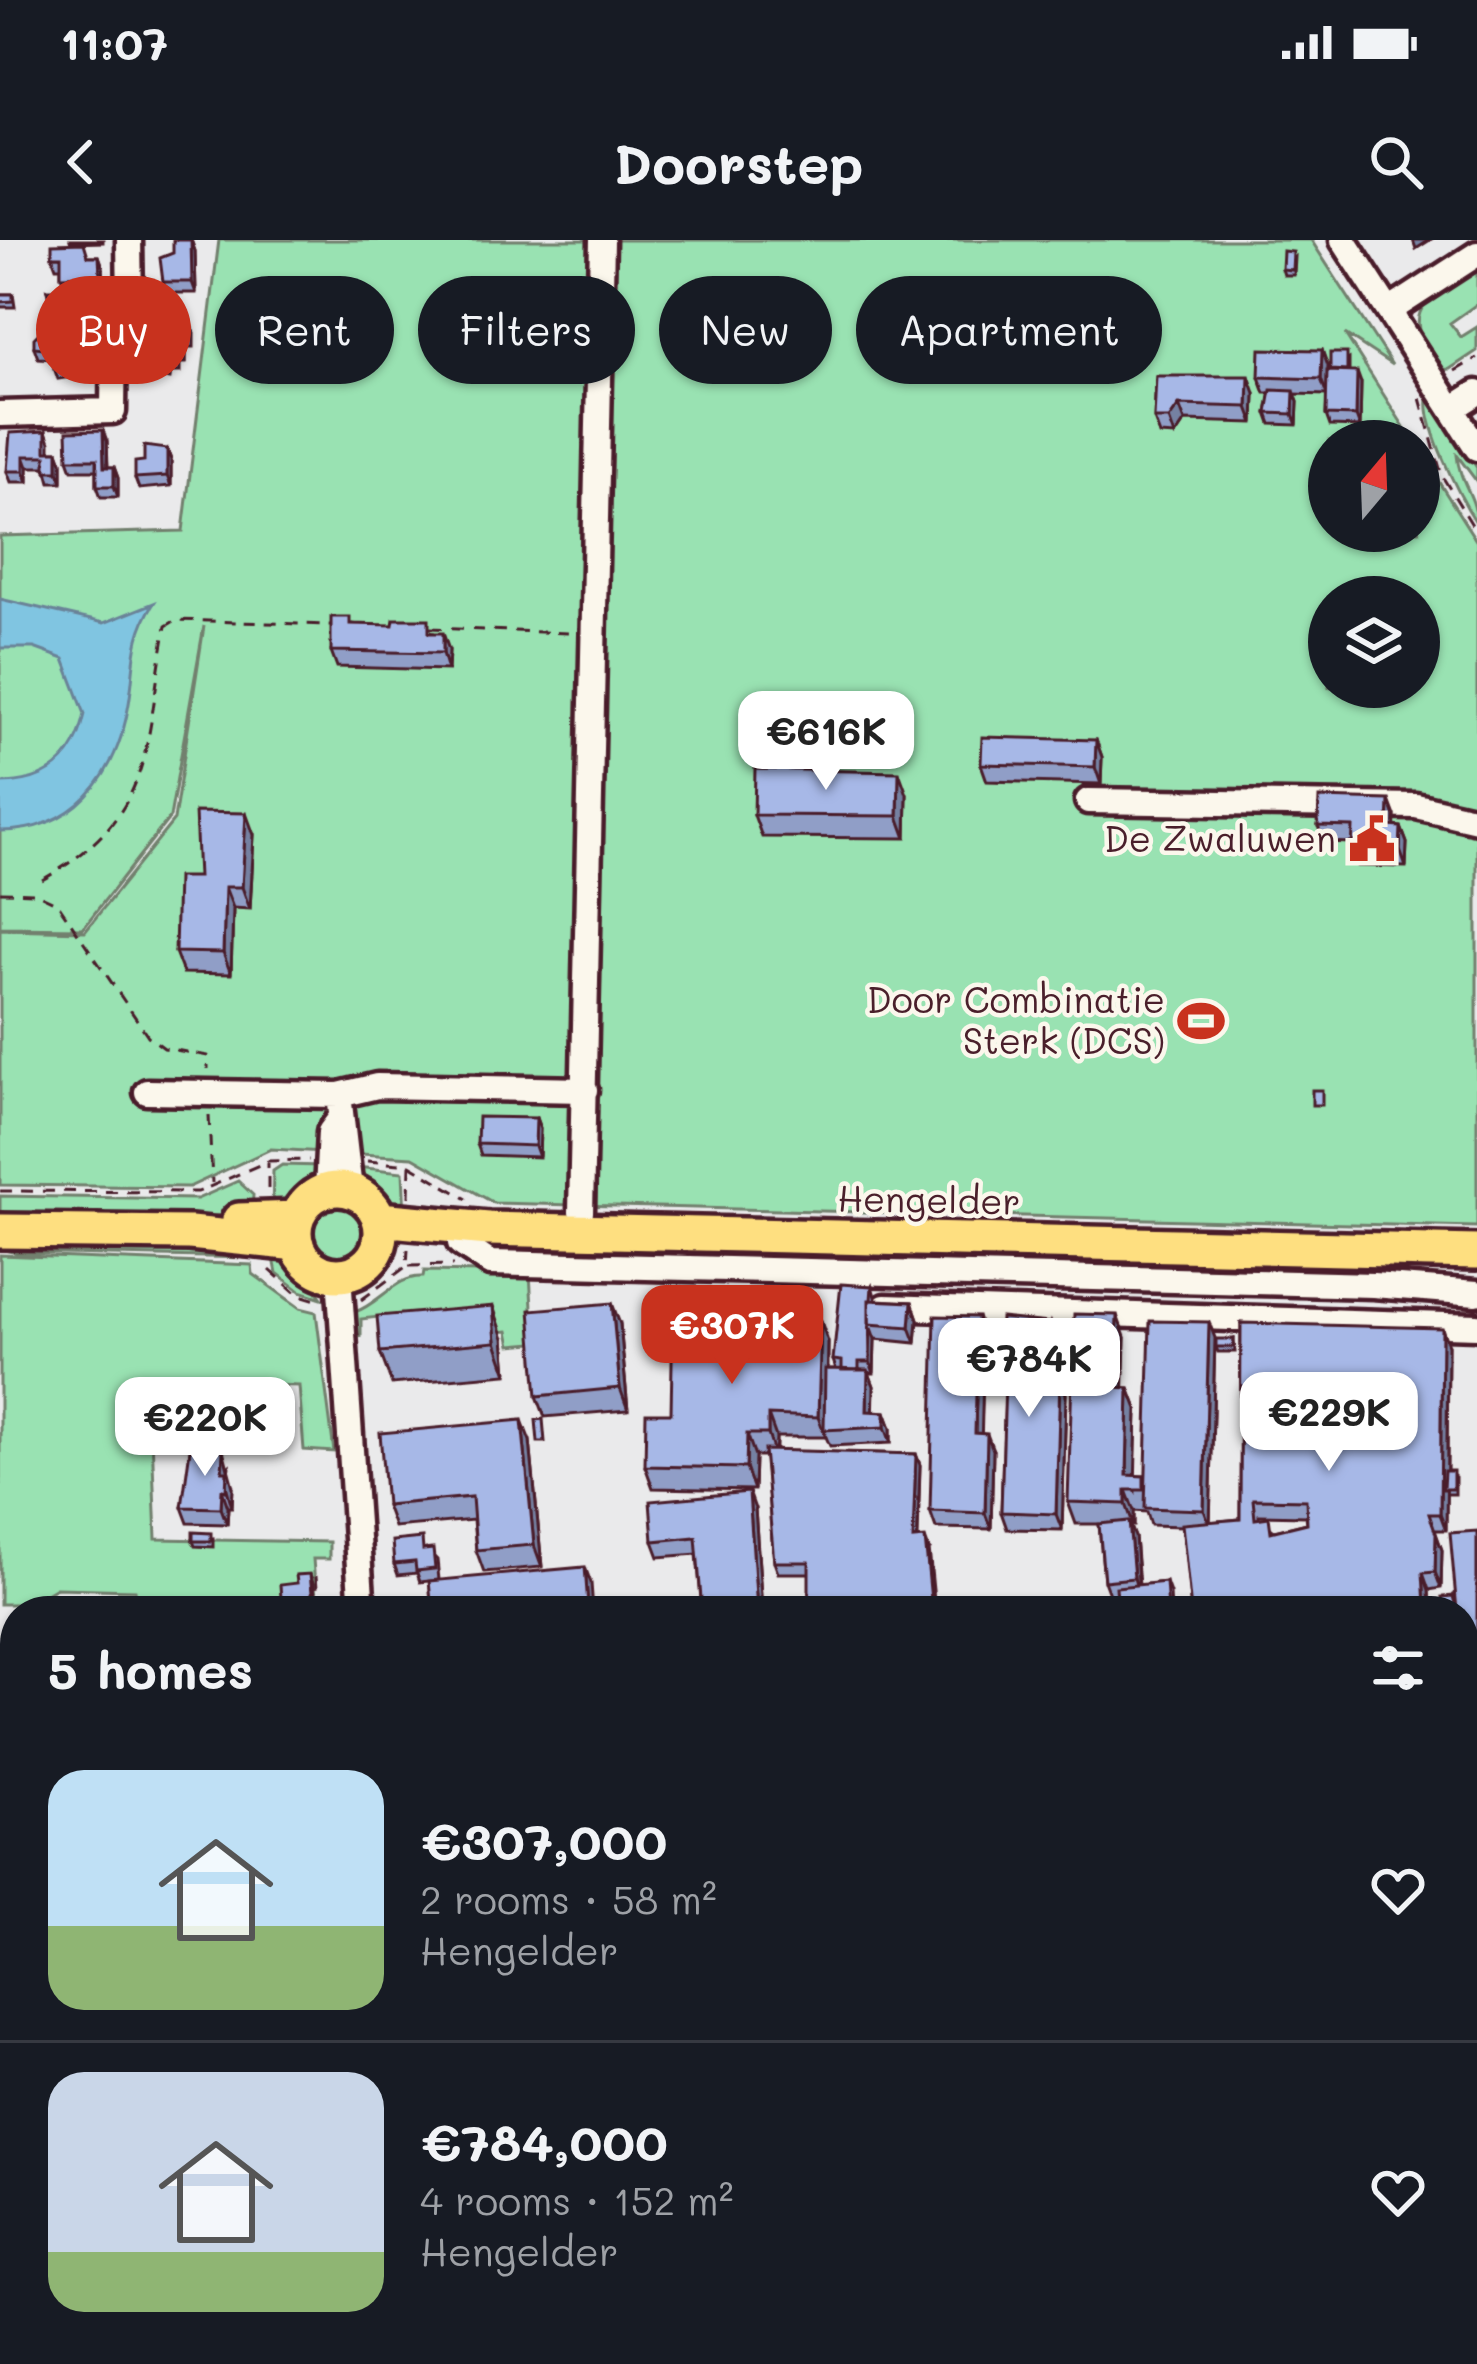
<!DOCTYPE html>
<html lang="en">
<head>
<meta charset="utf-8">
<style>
	:root { --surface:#171b24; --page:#20242c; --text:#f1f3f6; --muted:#9ea1a6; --line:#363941; --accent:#c8321e }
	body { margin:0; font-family:Mali,sans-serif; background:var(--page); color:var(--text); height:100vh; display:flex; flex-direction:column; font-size:45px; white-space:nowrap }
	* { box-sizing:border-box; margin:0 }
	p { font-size:39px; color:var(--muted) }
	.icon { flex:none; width:66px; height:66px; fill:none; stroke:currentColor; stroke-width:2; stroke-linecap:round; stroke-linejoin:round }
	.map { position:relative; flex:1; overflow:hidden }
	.panel { position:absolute; left:0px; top:1356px; width:1479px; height:768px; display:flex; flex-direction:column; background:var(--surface); border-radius:48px 48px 0 0; box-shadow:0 3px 9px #0004 }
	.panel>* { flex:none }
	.banner { position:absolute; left:36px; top:36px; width:1407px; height:108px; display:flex; gap:24px }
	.needle { width:78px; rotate:19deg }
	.buttons { position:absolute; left:1308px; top:180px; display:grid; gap:24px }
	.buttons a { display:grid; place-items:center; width:132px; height:132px; border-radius:50%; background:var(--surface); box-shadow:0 3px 9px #0004; font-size:60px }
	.price { position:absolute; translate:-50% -102px; padding:0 27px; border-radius:24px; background:#fff; color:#222; font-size:39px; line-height:78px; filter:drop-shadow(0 3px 6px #0008) }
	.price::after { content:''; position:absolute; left:50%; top:72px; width:36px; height:27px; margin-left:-18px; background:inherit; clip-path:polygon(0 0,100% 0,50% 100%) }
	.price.on { background:var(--accent); color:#fff }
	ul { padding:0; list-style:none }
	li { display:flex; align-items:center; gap:36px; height:300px; padding:0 48px }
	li+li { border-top:3px solid var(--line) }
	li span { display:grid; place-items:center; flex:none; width:336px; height:240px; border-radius:36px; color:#555 }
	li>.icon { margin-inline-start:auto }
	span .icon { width:144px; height:144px; fill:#fffc; stroke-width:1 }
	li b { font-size:51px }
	h2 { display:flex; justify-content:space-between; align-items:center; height:144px; padding:0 48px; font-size:51px }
	.chip { padding:0 42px; border-radius:54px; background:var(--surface); box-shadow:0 3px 9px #0004; font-size:42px; line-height:108px }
	.chip.on { background:var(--accent); color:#fff }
	.status { display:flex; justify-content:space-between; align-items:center; height:84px; padding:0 60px; background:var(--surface); direction:ltr }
	.status svg { height:33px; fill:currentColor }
	header { display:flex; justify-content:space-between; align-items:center; height:156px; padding:0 48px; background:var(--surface); font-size:54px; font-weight:700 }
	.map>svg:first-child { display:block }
	.green { fill:#99e2b2; stroke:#72806e; stroke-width:3; fill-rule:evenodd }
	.water { fill:#80c5e1; stroke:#6a8398; stroke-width:3 }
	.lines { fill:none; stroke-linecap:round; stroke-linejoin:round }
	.stream { stroke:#6a8398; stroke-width:6 }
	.minor-casing { stroke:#4a1f2b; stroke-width:33 }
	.major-casing { stroke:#4a1f2b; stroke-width:42 }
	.path { stroke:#4a1f2b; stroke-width:3; stroke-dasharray:12 9; stroke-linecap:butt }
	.minor { stroke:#fbf7ec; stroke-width:24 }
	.major { stroke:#fedf80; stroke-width:33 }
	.rail-casing { stroke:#4a1f2b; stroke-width:10 }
	.rail { stroke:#fbf7ec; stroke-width:6; stroke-dasharray:18; stroke-linecap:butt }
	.wall { fill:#909ec7; stroke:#4a1f2b; stroke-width:3; fill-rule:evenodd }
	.shaded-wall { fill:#7581a2; stroke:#4a1f2b; stroke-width:3 }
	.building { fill:#a7b8e7; stroke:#4a1f2b; stroke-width:3; fill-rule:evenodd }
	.labels { text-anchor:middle; stroke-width:9; stroke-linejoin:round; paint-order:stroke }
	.poi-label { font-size:36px; fill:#4a1f2b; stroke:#fbf7ec; text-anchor:end }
	.street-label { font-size:36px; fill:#4a1f2b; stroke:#fbf7ec }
</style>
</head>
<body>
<div class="status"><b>11:07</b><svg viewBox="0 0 49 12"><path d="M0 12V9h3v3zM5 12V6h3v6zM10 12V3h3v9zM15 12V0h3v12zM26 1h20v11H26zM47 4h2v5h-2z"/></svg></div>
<header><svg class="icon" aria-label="back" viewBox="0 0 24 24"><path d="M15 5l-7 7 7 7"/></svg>Doorstep<svg class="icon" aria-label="search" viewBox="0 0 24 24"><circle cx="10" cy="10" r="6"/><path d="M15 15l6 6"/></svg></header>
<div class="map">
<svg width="1477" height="2124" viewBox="0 0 1477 2124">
	<rect width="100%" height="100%" fill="#eaeaeb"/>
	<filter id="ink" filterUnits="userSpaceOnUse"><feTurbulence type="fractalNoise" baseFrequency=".00833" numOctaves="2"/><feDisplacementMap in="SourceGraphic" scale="24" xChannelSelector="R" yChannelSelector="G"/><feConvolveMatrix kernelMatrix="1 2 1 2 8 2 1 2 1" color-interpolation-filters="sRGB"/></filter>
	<g filter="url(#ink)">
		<!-- green -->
		<path class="green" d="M219 0H1311L1392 125 1345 94 1413 201H1329V291H1419V211L1477 302V987L494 963 413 917 271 909 189 947 0 945V689L85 691 174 580 204 386 170 577 83 688 0 687V296L183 291ZM1329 357H1419V447H1329Z
			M1477 27V64L1450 83 1461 97 1477 87V111L1450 129 1437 130C1398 66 1424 62 1477 27Z
			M1429 154 1477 228V242L1457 215C1459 242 1477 258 1477 284 1461 259 1420 181 1429 154Z
			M282 925 322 926C316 949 293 965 272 974L273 931Z
			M356 927 403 932 405 976 384 965Z
			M238 941 253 955 252 973 187 978 0 975V956L197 959Z
			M310 992a28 28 0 1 1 56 0a28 28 0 1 1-56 0Z
			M0 996 251 1008 252 1018 17 1013 0 1009Z
			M272 1008 289 1015 322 1058 300 1051 277 1033Z
			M0 1015 252 1025 253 1034 300 1068 316 1072 334 1212 304 1210 299 1146 264 1145 265 1199 152 1196 156 1299 329 1302V1319H313L317 1371H138L135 1350 56 1348 29 1364H0Z
			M424 1031 530 1033 534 1103 511 1105 508 1091 389 1101 378 1077 361 1079V1096L354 1095 355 1072C379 1064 397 1035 423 1037Z
			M1477 2026V2124H1268L1267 2109H1464V2027Z
			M484 2109H951L944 2119 880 2124H320Z"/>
		<!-- water -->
		<path class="water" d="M0 359 104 383 154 363C130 399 136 429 128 469 115 539 73 591 0 591V543C47 543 75 521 85 474L64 419 34 408H0Z
			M1477 2094V2115L1323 2124 1322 2109H1464V2095Z"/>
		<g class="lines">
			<!-- stream -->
			<path class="stream" d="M336 1357 337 1371
				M1282 2109 1283 2124
				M472 2124 638 2109"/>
			<defs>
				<path id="minor" d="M1343 0 1477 208
					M1389 71 1477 14
					M1452 169 1477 153
					M0 174 113 171 114 88 130 62 129 0
					M1088 561 1416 566 1477 580
					M147 852 339 855 377 846 585 850
					M339 855 350 950
					M327 950 330 892 339 880
					M581 972 602 0
					M460 1003 490 1023 1373 1045 1477 1053
					M339 1035 362 1371
					M885 1067 1477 1086
					M1464 1502 1477 1501
					M1157 2115 1241 2109
					M954 2124 961 2109"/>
				<path id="major" d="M295 992a43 43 0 1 1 86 0a43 43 0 1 1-86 0Z
					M379 979 488 989 1477 1012
					M239 980 297 978
					M0 991 190 993 297 1004"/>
			</defs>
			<!-- minor casing -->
			<use href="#minor" class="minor-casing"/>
			<!-- major casing -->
			<use href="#major" class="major-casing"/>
			<!-- path -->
			<path class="path" d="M1455 131 1477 118
				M1420 158 1442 236 1477 293
				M430 388 570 393
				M42 640C159 573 143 505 166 386L176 380 330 385
				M0 652 35 653 58 664 148 796 164 808 208 816V829
				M209 875 212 943
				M367 921 410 925 467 959
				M268 949V923
				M0 951 198 952 268 921 309 920
				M409 957 410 925
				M409 1026 453 1025
				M270 1030 297 1054 316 1060
				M361 1060 407 1026 408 1009
				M316 1336 319 1371"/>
			<!-- minor -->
			<use href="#minor" class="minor"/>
			<!-- major -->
			<use href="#major" class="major"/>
			<defs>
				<path id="rail" d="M1464 2005 1477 2004
					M1 2124 163 2109
					M146 2124 312 2109"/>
			</defs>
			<!-- rail casing -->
			<use href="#rail" class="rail-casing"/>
			<!-- rail -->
			<use href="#rail" class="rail"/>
		</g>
		<!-- wall -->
		<path class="wall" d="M70 0H103V2L71 3Z
			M191 0 195 11 196 53H167L163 42 173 13Z
			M52 16H99L103 27 104 46 65 47 61 36V27H56Z
			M1295 17 1294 35H1284L1282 29Z
			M47 50 87 69 88 89 59 90Z
			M0 54H13L15 67H0Z
			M190 82 194 93V107H186V123H180V132H171L170 139 160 137 156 126 163 93Z
			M64 102H84L88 113 89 134 58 139 54 128V119L38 118 34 107Z
			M1322 110 1328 131 1349 119V132L1361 143 1360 187 1330 186 1326 175 1327 155 1295 154 1298 162 1297 185 1271 184 1267 173 1271 153H1265L1259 137Z
			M1156 136 1255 153 1254 183 1185 181 1175 196 1160 195 1154 179Z
			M46 191 50 202V211H58L62 222V242H50L46 227H28V242H11L7 231Z
			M107 201 108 227H114L118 238V257H101L97 246V230H72L68 219Z
			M167 209 171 220V246L139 249 135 238Z
			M352 384 434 393 449 410 448 430 337 427 331 411Z
			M1096 500 1102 517 1101 544 987 541 981 524Z
			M907 554 906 598 762 597 754 575Z
			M1395 576 1394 586 1401 587 1407 603 1406 627 1358 626 1352 610V603L1324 602 1318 586Z
			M254 595 250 669 233 668 231 734 183 733 175 712 198 637Z
			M536 878 540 889 539 917 481 915 477 904Z
			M872 1046 876 1060 912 1062 918 1079 916 1103 875 1099 874 1133H869L874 1146 873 1171 885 1172 891 1188V1203L830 1206 826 1197H776V1211L916 1214 920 1225 918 1299 929 1309 809 1333H778L774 1322 765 1216H755L754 1250 653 1248 645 1226 671 1173 828 1102V1129H836L833 1120Z
			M1241 1083 1448 1105 1447 1231 1455 1237V1254H1446V1290H1435L1442 1310 1441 1348 1429 1350 1430 1371H1191L1183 1286 1151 1285 1147 1272 1134 1271V1286H1130L1135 1297 1139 1345 1166 1342 1170 1353 1171 1371H1118L1116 1357H1110L1104 1341 1099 1284H1076L1068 1262 1125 1097 1123 1148H1129L1137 1169 1135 1236H1144L1146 1241 1215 1098 1210 1282 1240 1279ZM1259 1275 1306 1276 1307 1283 1274 1291 1259 1278Z
			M620 1084 628 1170 545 1177 537 1156Z
			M984 1093 981 1193 993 1210 991 1289 936 1288 930 1271Z
			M504 1098 507 1134 392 1144 380 1112Z
			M1056 1099 1052 1110 1057 1123 1056 1137 1066 1154 1062 1290 1007 1289 1001 1272 1006 1122 1000 1107Z
			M1234 1099 1235 1112H1218L1216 1107Z
			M530 1201 542 1327 484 1332 476 1310 473 1280 394 1287 386 1265Z
			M229 1226 228 1235 233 1247 232 1267H228L227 1284 188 1283 182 1267Z
			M755 1269 762 1371H702L697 1314 659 1317 653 1301Z
			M1477 1291V1464L1470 1465 1464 1449V1371H1444L1453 1356 1457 1367Z
			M213 1298V1307L195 1306 193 1301Z
			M426 1309 437 1320 439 1340 420 1342 417 1333 398 1335 394 1324Z
			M1477 1537V1789L1464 1790V1538Z"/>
		<!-- shaded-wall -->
		<path class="shaded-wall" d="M191 0 195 11 196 53 192 42Z
			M1413 0H1430L1416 9Z
			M99 16 103 27 104 46 100 35Z
			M83 58 87 69 88 89 84 78Z
			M182 96 186 107V123L182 112Z
			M84 102 88 113 89 134 85 123Z
			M1322 110 1328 126 1327 155 1321 139Z
			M1357 132 1361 143 1360 187 1356 176Z
			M1249 136 1255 153 1254 183 1248 167Z
			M1294 151 1298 162 1297 185 1293 174Z
			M1179 165 1185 181 1175 196 1169 179Z
			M103 190 107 201 108 238 104 227Z
			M167 209 171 220V246L167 236Z
			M58 211 62 222V242L58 231Z
			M24 216 28 227V242L24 231Z
			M114 227 118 238V257L114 246Z
			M443 393 449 410 448 430 443 413Z
			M1096 500 1102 517 1101 544 1095 527Z
			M899 532 907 554 906 598 898 576Z
			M1389 560 1395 576 1394 603 1388 586Z
			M246 573 254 595 250 669 242 647Z
			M1401 587 1407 603 1406 627 1400 610Z
			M225 647 233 668 231 734 223 713Z
			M536 878 540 889 539 917 535 906Z
			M912 1062 918 1079 916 1103 910 1087Z
			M612 1063 620 1084 628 1170 620 1148Z
			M493 1066 504 1098 507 1134 496 1102Z
			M1117 1075 1125 1097 1123 1169 1115 1147Z
			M978 1077 984 1093 981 1209 975 1193Z
			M821 1081 828 1102 826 1190H824L826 1198 818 1177Z
			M1209 1082 1215 1098 1210 1286 1204 1270Z
			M1050 1083 1056 1099 1052 1110 1057 1123 1054 1153 1048 1137 1045 1099Z
			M871 1088 875 1099 874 1133 870 1122Z
			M1442 1088 1448 1105 1446 1290 1440 1274Z
			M868 1130 874 1146 873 1187 867 1171Z
			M1060 1137 1066 1154 1062 1290 1056 1274Z
			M1129 1148 1137 1169 1135 1250 1127 1235Z
			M885 1172 891 1188V1203L885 1187Z
			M768 1175 776 1197 775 1216 768 1194Z
			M522 1180 530 1201 542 1327 534 1305Z
			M747 1194 755 1216 754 1250 746 1228Z
			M987 1194 993 1210 991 1289 985 1273Z
			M223 1210 233 1247 232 1267 222 1231Z
			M916 1214 920 1225 917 1310 913 1299Z
			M222 1250 228 1267 227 1284 221 1268Z
			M1126 1250 1134 1271V1286L1126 1264Z
			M749 1252 755 1269 762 1371H757Z
			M1129 1281 1135 1297 1139 1355 1134 1338Z
			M1436 1294 1442 1310 1441 1348 1435 1332Z
			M925 1298 929 1309 935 1371H932Z
			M585 1327 591 1343 593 1371H590L588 1366Z
			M1423 1333 1429 1350 1430 1371H1427L1425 1366Z
			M310 1334 314 1345 317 1371H314Z
			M1258 2109H1261L1264 2124H1259Z"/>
		<!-- building -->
		<path class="building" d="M173 0H191L192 42H163L160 18 173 13Z
			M84 3 88 16H99L100 35 61 36V16H52V4Z
			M1283 11 1293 12 1292 30 1282 29Z
			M47 50H64V58H83L84 78 55 79Z
			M0 54H13V61L0 62Z
			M163 82H190V96H182V112H176V121H167L166 128 156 126 148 97 163 93Z
			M39 93H61V103L84 102 85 123 54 128V109L34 107V98Z
			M1260 109 1322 110 1321 139 1259 137Z
			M1330 113H1347V131L1330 130Z
			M1327 131 1357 132 1356 176 1326 175Z
			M1156 136H1249L1248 167 1179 165 1169 179H1154Z
			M1271 150 1294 151 1293 174 1267 173Z
			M103 190 104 227H114V246H97V219H68L67 191Z
			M46 191V211H58V231H46V216H24V231H7L10 193Z
			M144 206 167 209V236L135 238V222L144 221Z
			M331 377H350V384L393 385 394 379H429V393H443V413L331 411Z
			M982 497 1096 500 1095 527 981 524Z
			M755 529 899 532 898 576 754 575Z
			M1319 558 1389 560 1388 586 1401 587 1400 610H1352L1353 587 1318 586Z
			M195 572 246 573 242 647H225L223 713 175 712 177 637H198Z
			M1312 850H1322V865H1312Z
			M478 877 536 878 535 906 477 904Z
			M841 1044 872 1046 871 1060H869L870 1122H859V1130H842V1121L833 1120Z
			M869 1060 912 1062 910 1087 869 1084Z
			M612 1063 620 1148 537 1156 530 1070Z
			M493 1066 496 1102 380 1112 377 1076Z
			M673 1073 821 1081 818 1177 768 1175V1194H747L746 1228 645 1226 646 1173H671Z
			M1074 1074 1117 1075 1115 1147 1129 1148 1127 1235 1144 1236V1250H1126V1264L1068 1262Z
			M935 1076 978 1077 975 1193 987 1194 985 1273 930 1271Z
			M1001 1078 1050 1083 1045 1099 1051 1106 1048 1137H1060L1056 1274 1001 1272 1006 1107H1000Z
			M1150 1081 1209 1082 1204 1270 1145 1268Z
			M1241 1083 1442 1088 1440 1274H1429L1436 1294 1435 1332 1423 1333 1425 1366 1414 1367 1415 1371H1191L1182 1284 1240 1279ZM1253 1259 1306 1260 1307 1283 1271 1292 1269 1277 1255 1279Z
			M1216 1099H1234L1233 1107H1216Z
			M825 1129 868 1130 867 1171 885 1172V1187L824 1190Z
			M543 1179 545 1202H538L536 1180Z
			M522 1180 534 1305 476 1310 472 1257 386 1265 380 1193Z
			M190 1209 223 1210 222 1231H227L226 1251 222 1250 221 1268 182 1267Z
			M764 1210 916 1214 913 1299 925 1298 932 1371H809V1322H774Z
			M1444 1231H1453V1249H1443Z
			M749 1252 757 1371H702L696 1297 653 1301 650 1261Z
			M1129 1281 1134 1338 1104 1341 1099 1284Z
			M1477 1291V1447L1464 1448V1371H1457L1450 1293Z
			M193 1292 211 1293V1301H193Z
			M422 1298 423 1310 433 1309 435 1329 416 1331 415 1322 394 1324 392 1301Z
			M585 1327 588 1366 556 1371H432L429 1341Z
			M310 1334 314 1371H282L280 1345 297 1343 296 1335Z
			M1166 1342 1168 1371H1118L1116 1347Z
			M1453 1356 1457 1371H1444L1442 1357Z
			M1477 1537V1772L1464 1773V1538Z
			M1178 2109H1258L1259 2124H1180Z"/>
	</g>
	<!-- icons -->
	<defs>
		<symbol id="civic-bare" viewBox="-9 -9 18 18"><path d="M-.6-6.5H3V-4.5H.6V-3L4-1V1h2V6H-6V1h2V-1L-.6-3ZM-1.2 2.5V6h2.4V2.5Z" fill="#c8321e" stroke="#fbf7ec" stroke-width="2.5" paint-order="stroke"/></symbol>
		<symbol id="stadium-bare" viewBox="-9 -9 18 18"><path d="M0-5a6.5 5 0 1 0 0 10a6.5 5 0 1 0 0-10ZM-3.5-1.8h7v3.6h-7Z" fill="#c8321e" stroke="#fbf7ec" stroke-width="2.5" paint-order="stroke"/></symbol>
	</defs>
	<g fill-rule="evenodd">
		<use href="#civic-bare" x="1339" y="566" width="66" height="66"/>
		<use href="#stadium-bare" x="1168" y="748" width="66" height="66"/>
	</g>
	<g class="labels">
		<!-- poi labels -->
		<g class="poi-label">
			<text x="1336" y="612">De Zwaluwen</text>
			<text x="1165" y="773">Door Combinatie<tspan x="1165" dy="41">Sterk (DCS)</tspan></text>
		</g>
		<!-- street labels -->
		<g class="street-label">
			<text transform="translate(929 960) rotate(1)" y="13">Hengelder</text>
		</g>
	</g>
</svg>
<div class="buttons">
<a><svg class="needle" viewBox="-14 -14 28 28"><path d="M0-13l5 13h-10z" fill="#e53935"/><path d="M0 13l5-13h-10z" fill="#9ea1a6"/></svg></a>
<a><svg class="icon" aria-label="layers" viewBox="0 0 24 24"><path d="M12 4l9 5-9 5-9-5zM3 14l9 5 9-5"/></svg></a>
</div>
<b class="price" style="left:826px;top:553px">€616K</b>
<b class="price on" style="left:732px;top:1147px">€307K</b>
<b class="price" style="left:1029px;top:1180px">€784K</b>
<b class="price" style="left:1329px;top:1234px">€229K</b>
<b class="price" style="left:205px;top:1239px">€220K</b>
<div class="banner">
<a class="chip on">Buy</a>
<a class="chip">Rent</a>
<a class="chip">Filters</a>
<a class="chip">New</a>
<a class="chip">Apartment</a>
</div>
<section class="panel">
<h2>5 homes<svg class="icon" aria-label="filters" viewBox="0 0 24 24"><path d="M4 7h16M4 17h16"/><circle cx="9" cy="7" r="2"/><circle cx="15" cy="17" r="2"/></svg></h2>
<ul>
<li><span style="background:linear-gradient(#bfe0f5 65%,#8fb573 0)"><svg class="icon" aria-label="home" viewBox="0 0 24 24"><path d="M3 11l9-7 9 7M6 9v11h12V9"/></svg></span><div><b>€307,000</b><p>2 rooms · 58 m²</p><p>Hengelder</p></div><svg class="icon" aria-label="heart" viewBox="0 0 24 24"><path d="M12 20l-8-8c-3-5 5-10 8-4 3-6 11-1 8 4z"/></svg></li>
<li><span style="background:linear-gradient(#c9d6e8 75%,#8fb573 0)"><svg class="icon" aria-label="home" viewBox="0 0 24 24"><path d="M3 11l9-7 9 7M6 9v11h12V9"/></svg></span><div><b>€784,000</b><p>4 rooms · 152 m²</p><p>Hengelder</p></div><svg class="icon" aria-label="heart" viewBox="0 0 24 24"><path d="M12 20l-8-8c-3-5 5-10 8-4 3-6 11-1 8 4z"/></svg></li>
</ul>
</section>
</div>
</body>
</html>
